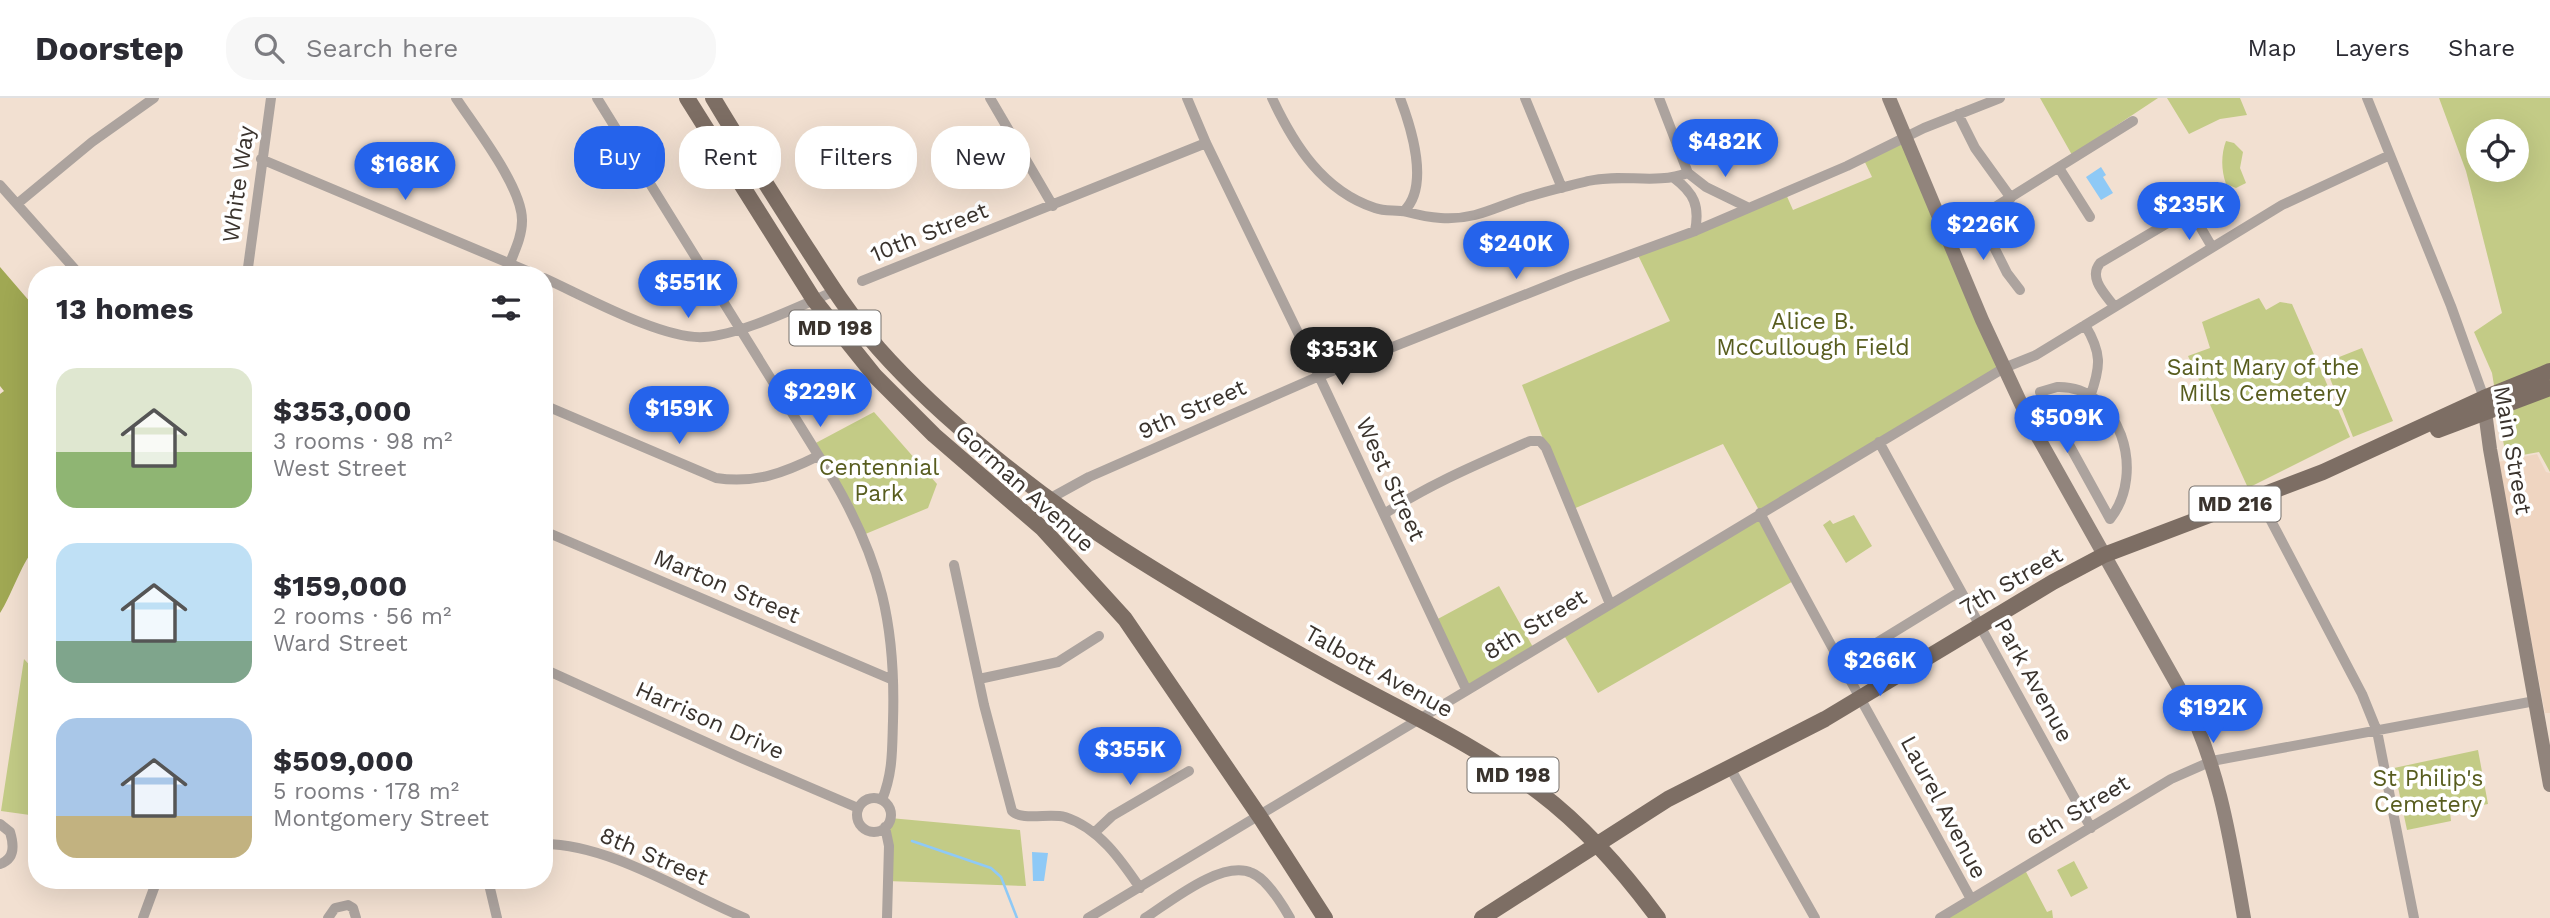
<!DOCTYPE html>
<html lang="en">
<head>
<meta charset="utf-8">
<style>
	:root { --surface:#fff; --page:#f7f7f7; --text:#2b2b33; --muted:#7c7c81; --line:#e1e1e2; --accent:#2563eb }
	body { margin:0; font-family:"Work Sans",sans-serif; background:var(--page); color:var(--text); height:100vh; display:flex; flex-direction:column; font-size:26px; white-space:nowrap }
	* { box-sizing:border-box; margin:0 }
	p { font-size:23px; color:var(--muted) }
	.icon { flex:none; width:38px; height:38px; fill:none; stroke:currentColor; stroke-width:2; stroke-linecap:round; stroke-linejoin:round }
	.map { position:relative; flex:1; overflow:hidden }
	.side { position:absolute; left:28px; top:168px; width:525px; height:623px; display:flex; flex-direction:column; background:var(--surface); border-radius:28px; box-shadow:0 7px 28px #0002 }
	.side>* { flex:none }
	.banner { position:absolute; left:574px; top:28px; width:665px; height:63px; display:flex; gap:14px }
	.fabs { position:absolute; left:2466px; top:21px; display:grid; gap:14px }
	.fabs a { display:grid; place-items:center; width:63px; height:63px; border-radius:50%; background:var(--surface); box-shadow:0 7px 28px #0002; font-size:35px }
	.price { position:absolute; translate:-50% -60px; padding:0 16px; border-radius:24px; background:var(--accent); color:#fff; font-size:23px; line-height:46px; filter:drop-shadow(0 2px 4px #0008) }
	.price::after { content:''; position:absolute; left:50%; top:42px; width:21px; height:16px; margin-left:-10px; background:inherit; clip-path:polygon(0 0,100% 0,50% 100%) }
	.price.active { background:#222; color:#fff }
	ul { padding:0; list-style:none }
	li { display:flex; align-items:center; gap:21px; height:175px; padding:0 28px }
	li span { display:grid; place-items:center; flex:none; width:196px; height:140px; border-radius:21px; color:#555 }
	li>.icon { margin-inline-start:auto }
	span .icon { width:84px; height:84px; fill:#fffc; stroke-width:1 }
	li b { font-size:30px }
	h2 { display:flex; justify-content:space-between; align-items:center; height:84px; padding:0 28px; font-size:30px }
	.chip { padding:0 24px; border-radius:28px; background:var(--surface); box-shadow:0 7px 28px #0002; font-size:24px; line-height:63px }
	.chip.active { background:var(--accent); color:#fff }
	header { display:flex; align-items:center; gap:42px; box-sizing:border-box; height:98px; padding:0 35px; background:var(--surface); border-bottom:2px solid var(--line) }
	header strong { font-size:33px }
	nav { display:flex; gap:38px; margin-inline-start:auto; font-size:24px }
	.search { width:490px; height:63px; background:var(--page); display:flex; align-items:center; gap:18px; box-sizing:border-box; padding:0 24px; border-radius:28px; color:var(--muted); font-size:26px }
	.map>svg:first-child { display:block }
	.built { fill:#efd5c1 }
	.green { fill:#c3cb86; fill-rule:evenodd }
	.forest { fill:#a0a853 }
	.water { fill:#8ec9f6 }
	.lines { fill:none; stroke-linecap:round; stroke-linejoin:round }
	.stream { stroke:#8ec9f6; stroke-width:2.5 }
	.street { stroke:#aca39e; stroke-width:10 }
	.secondary { stroke:#91847c; stroke-width:14 }
	.primary { stroke:#7d6e64; stroke-width:16 }
	.labels { text-anchor:middle; stroke-width:7; stroke-linejoin:round; paint-order:stroke }
	.shield { fill:#fff; stroke:#75706c; stroke-width:2 }
	.shield-label { font-size:21px; font-weight:bold; fill:#3a332d }
	.street-label { font-size:23px; fill:#3a332d; stroke:#fff }
	.park-label { font-size:23px; fill:#585d1f; stroke:#fff }
</style>
</head>
<body>
<header>
<strong>Doorstep</strong>
<div class="search"><svg class="icon" aria-label="search" viewBox="0 0 24 24"><circle cx="10" cy="10" r="6"/><path d="M15 15l6 6"/></svg>Search here</div>
<nav><a>Map</a><a>Layers</a><a>Share</a></nav>
</header>
<div class="map">
<svg width="2550" height="820" viewBox="0 0 2550 820">
	<rect width="100%" height="100%" fill="#f2e0d1"/>
	<!-- built -->
	<path class="built" d="M2537 356 2546 374 2550 375V615H2545L2498 364Z"/>
	<!-- green -->
	<path class="green" d="M2040 0H2158L2072 57Z
		M2167 0H2240L2247 17 2220 21 2189 36Z
		M2439 0H2550V374L2539 354 2506 360 2492 275 2474 234 2502 215 2466 73ZM2478 33H2516V72H2478Z
		M1906 39 2004 270 1761 414 1795 482 1598 595 1562 534 1760 414 1723 346 1571 412 1522 287 1670 223 1636 153 1785 94 1793 112 1872 79 1863 60Z
		M2226 43 2234 45 2243 54 2240 70 2246 85 2236 90 2226 86C2221 72 2221 56 2226 43Z
		M2259 200 2266 212 2280 204 2292 206 2350 339 2248 390 2188 258 2210 250 2202 224Z
		M2362 250 2393 323 2353 339 2324 265Z
		M874 314 937 386 928 410 863 437 812 347Z
		M1854 417 1872 448 1846 465 1823 427 1830 422 1833 426Z
		M1499 488 1534 551 1466 591 1434 523Z
		M24 561 37 575V718L1 713Z
		M2478 652 2488 706 2450 713 2451 723 2407 732 2394 670Z
		M890 720 1020 732 1026 788 887 783 885 729Z
		M2074 763 2088 790 2071 799 2057 772Z
		M2024 770 2047 814 2052 812 2053 820H1940Z"/>
	<!-- forest -->
	<path class="forest" d="M0 169 37 212V449C24 458 11 499 0 515V296L4 293 0 288Z"/>
	<!-- water -->
	<path class="water" d="M2101 69 2106 77 2103 79 2113 95 2101 102 2086 79Z
		M1032 754 1048 755 1044 783H1033Z"/>
	<g class="lines">
		<!-- stream -->
		<path class="stream" d="M912 743 991 770 1001 779 1017 820"/>
		<!-- street -->
		<path class="street" d="M456 0C475 29 523 90 522 123 522 138 515 152 510 165
			M597 0 833 381C881 463 896 528 893 623 892 653 893 674 882 702
			M990 0 1053 108
			M1187 0 1206 45 1319 278 1466 591
			M1272 0C1294 47 1323 93 1375 110 1386 114 1396 111 1407 114 1430 120 1451 123 1475 117 1494 112 1512 103 1531 98 1549 92 1569 88 1588 83 1622 75 1655 87 1688 75
			M1400 0C1411 29 1430 88 1404 113
			M1525 0 1562 90
			M1659 0 1688 75 1706 89 1747 109
			M2367 0 2451 208 2484 300
			M1958 16 1975 50 2011 100
			M261 61 537 177
			M2059 70 2090 119
			M1674 80C1694 95 1700 108 1695 133
			M0 87 80 177
			M17 106 92 44 154 0
			M1971 124 2133 23
			M1947 137 1971 124 1986 133 2007 175 2020 192
			M247 177 271 0
			M544 180C584 198 663 242 704 239 741 237 799 208 835 193
			M862 183 1206 45
			M2114 208C2105 196 2088 180 2100 165L2183 116H2189L2198 125 2212 149
			M2085 227C2102 255 2101 268 2090 299
			M2057 289C2120 287 2147 375 2110 421L2040 294Z
			M544 307 716 380C755 386 784 375 818 358
			M1879 344 2091 730
			M2258 398 2362 596 2377 633 2414 820
			M1760 415C1828 545 1901 672 1971 801
			M1384 416C1432 385 1478 366 1530 343H1540L1546 350 1610 506
			M1031 419 1049 401 1089 379 1317 279 1572 178 1695 133 1847 68 1924 30 2000 0
			M544 433 893 582
			M954 467 984 607 1012 713C1021 723 1050 715 1065 719 1099 730 1121 762 1140 790
			M1842 566 1961 493
			M544 571 739 659 858 710
			M979 581 1058 564 1099 538
			M1729 668 1815 820
			M857 717a17 17 0 1 1 34 0a17 17 0 1 1-34 0Z
			M0 726 10 734C14 747 15 761 0 766
			M885 729 889 748 887 820
			M1094 735 1112 718 1189 673
			M544 746C609 746 685 795 745 820
			M488 782 497 820
			M143 820 157 782
			M328 820 335 810 348 807 353 810 356 820
			M1088 820 2004 270 2036 257 2282 107 2390 57
			M1145 820C1170 804 1222 761 1252 775 1267 781 1282 806 1290 820
			M1940 820 2171 681 2212 663 2535 603"/>
		<!-- secondary -->
		<path class="secondary" d="M1889 0 1982 222 2030 325 2183 597C2220 671 2230 740 2244 820
			M2484 306 2490 351 2550 687"/>
		<!-- primary -->
		<path class="primary" d="M687 0 814 202 875 278 934 337 1043 431 1125 521 1260 719 1325 820
			M713 0C741 47 771 94 801 141 825 178 849 217 879 251 943 323 1038 397 1120 450 1186 492 1255 532 1324 570 1396 610 1473 645 1540 695 1585 729 1624 774 1658 820
			M2438 332 2550 290
			M1482 820 1668 701 1825 621 2053 484 2104 457 2323 374 2484 300 2550 273"/>
	</g>
	<g class="labels">
		<!-- shield labels -->
		<g class="shield">
			<rect x="789.5" y="212.5" width="91" height="35" rx="5"/>
			<rect x="2189.5" y="388.5" width="91" height="35" rx="5"/>
			<rect x="1467.5" y="659.5" width="91" height="35" rx="5"/>
		</g>
		<g class="shield-label">
			<text x="835" y="237">MD 198</text>
			<text x="2235" y="413">MD 216</text>
			<text x="1513" y="684">MD 198</text>
		</g>
		<!-- street labels -->
		<g class="street-label">
			<text transform="translate(238 86) rotate(-82)" y="8">White Way</text>
			<text transform="translate(929 134) rotate(-22)" y="8">10th Street</text>
			<text transform="translate(1192 311) rotate(-24)" y="8">9th Street</text>
			<text transform="translate(2513 352) rotate(80)" y="8">Main Street</text>
			<text transform="translate(1391 381) rotate(65)" y="8">West Street</text>
			<text transform="translate(1025 390) rotate(42)" y="8">Gorman Avenue</text>
			<text transform="translate(2011 483) rotate(-30)" y="8">7th Street</text>
			<text transform="translate(727 488) rotate(23)" y="8">Marton Street</text>
			<text transform="translate(1535 526) rotate(-31)" y="8">8th Street</text>
			<text transform="translate(1379 573) rotate(29)" y="8">Talbott Avenue</text>
			<text transform="translate(2034 582) rotate(61)" y="8">Park Avenue</text>
			<text transform="translate(710 622) rotate(24)" y="8">Harrison Drive</text>
			<text transform="translate(1944 709) rotate(62)" y="8">Laurel Avenue</text>
			<text transform="translate(2078 712) rotate(-31)" y="8">6th Street</text>
			<text transform="translate(654 758) rotate(23)" y="8">8th Street</text>
		</g>
		<!-- park labels -->
		<g class="park-label">
			<text x="1813" y="231">Alice B.<tspan x="1813" dy="26">McCullough Field</tspan></text>
			<text x="2263" y="277">Saint Mary of the<tspan x="2263" dy="26">Mills Cemetery</tspan></text>
			<text x="879" y="377">Centennial<tspan x="879" dy="26">Park</tspan></text>
			<text x="2428" y="688">St Philip's<tspan x="2428" dy="26">Cemetery</tspan></text>
		</g>
	</g>
</svg>
<div class="fabs">
<a><svg class="icon" aria-label="locate" viewBox="0 0 24 24"><circle cx="12" cy="12" r="6"/><path d="M12 2v4M12 18v4M2 12h4M18 12h4"/></svg></a>
</div>
<b class="price" style="left:1725px;top:81px">$482K</b>
<b class="price" style="left:405px;top:104px">$168K</b>
<b class="price" style="left:2189px;top:144px">$235K</b>
<b class="price" style="left:1983px;top:164px">$226K</b>
<b class="price" style="left:1516px;top:183px">$240K</b>
<b class="price" style="left:688px;top:222px">$551K</b>
<b class="price active" style="left:1342px;top:289px">$353K</b>
<b class="price" style="left:820px;top:331px">$229K</b>
<b class="price" style="left:679px;top:348px">$159K</b>
<b class="price" style="left:2067px;top:357px">$509K</b>
<b class="price" style="left:1880px;top:600px">$266K</b>
<b class="price" style="left:2213px;top:647px">$192K</b>
<b class="price" style="left:1130px;top:689px">$355K</b>
<div class="banner">
<a class="chip active">Buy</a>
<a class="chip">Rent</a>
<a class="chip">Filters</a>
<a class="chip">New</a>
</div>
<section class="side">
<h2>13 homes<svg class="icon" aria-label="filters" viewBox="0 0 24 24"><path d="M4 7h16M4 17h16"/><circle cx="9" cy="7" r="2"/><circle cx="15" cy="17" r="2"/></svg></h2>
<ul>
<li><span style="background:linear-gradient(#dfe7d0 60%,#8fb573 0)"><svg class="icon" aria-label="home" viewBox="0 0 24 24"><path d="M3 11l9-7 9 7M6 9v11h12V9"/></svg></span><div><b>$353,000</b><p>3 rooms · 98 m²</p><p>West Street</p></div></li>
<li><span style="background:linear-gradient(#bfe0f5 70%,#7fa58c 0)"><svg class="icon" aria-label="home" viewBox="0 0 24 24"><path d="M3 11l9-7 9 7M6 9v11h12V9"/></svg></span><div><b>$159,000</b><p>2 rooms · 56 m²</p><p>Ward Street</p></div></li>
<li><span style="background:linear-gradient(#a9c7e8 70%,#c2b280 0)"><svg class="icon" aria-label="home" viewBox="0 0 24 24"><path d="M3 11l9-7 9 7M6 9v11h12V9"/></svg></span><div><b>$509,000</b><p>5 rooms · 178 m²</p><p>Montgomery Street</p></div></li>
</ul>
</section>
</div>
</body>
</html>
